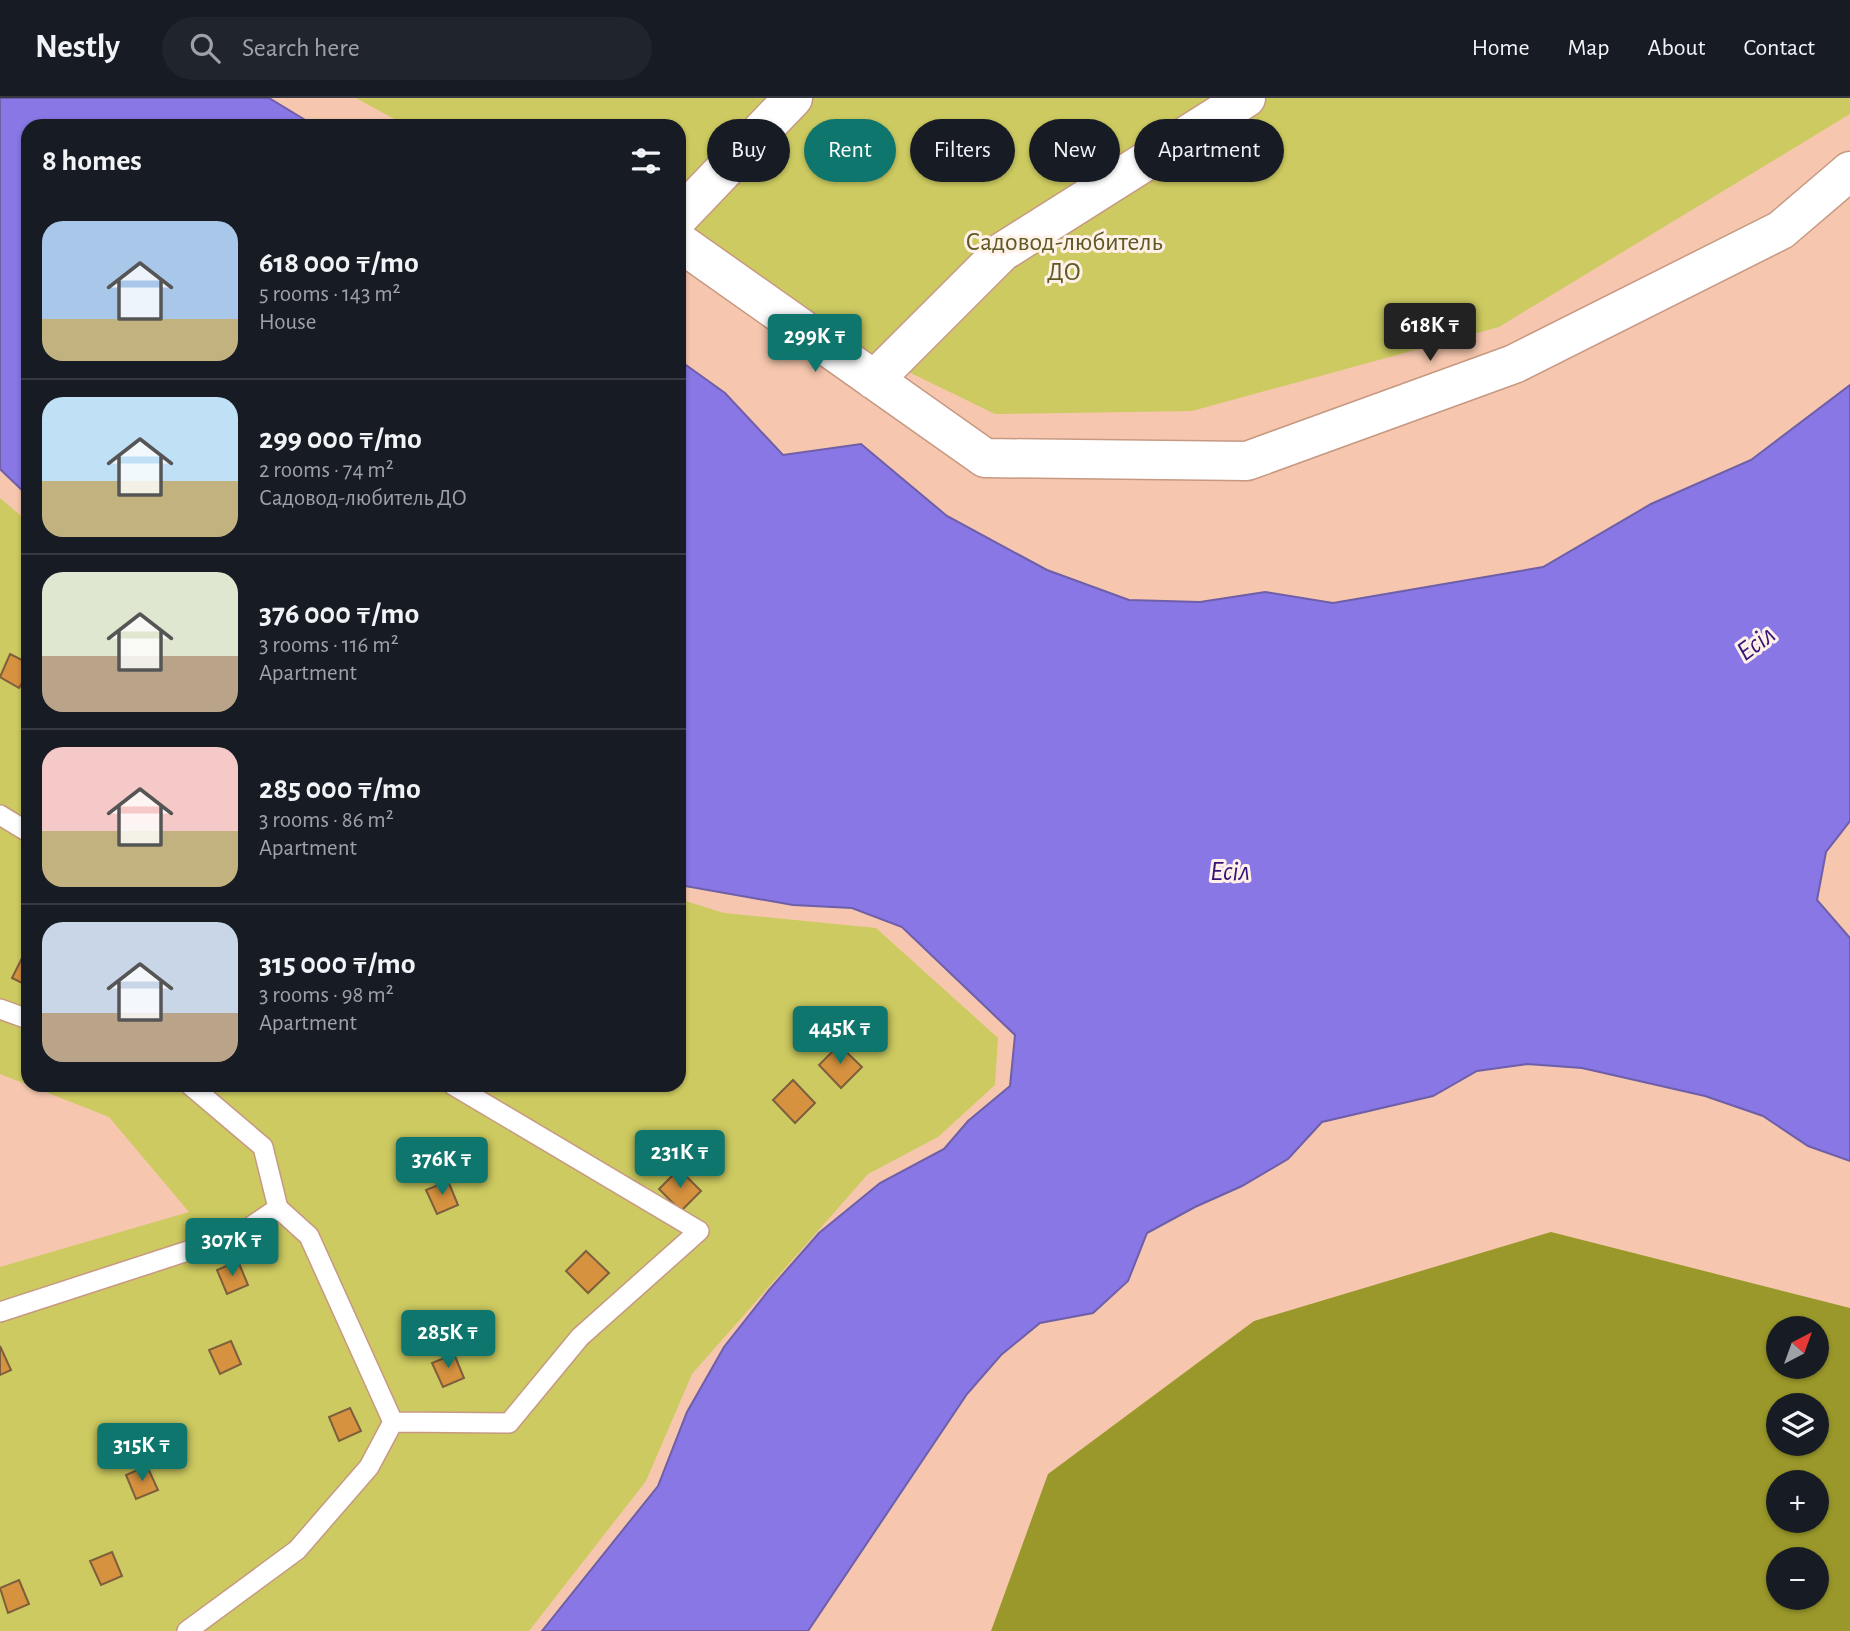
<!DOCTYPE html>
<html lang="en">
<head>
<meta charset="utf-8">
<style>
	:root { --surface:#171b24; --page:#20242c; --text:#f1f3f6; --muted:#9ea1a6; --line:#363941; --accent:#0f766e }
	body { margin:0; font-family:"Alegreya Sans",sans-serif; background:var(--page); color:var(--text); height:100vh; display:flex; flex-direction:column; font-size:26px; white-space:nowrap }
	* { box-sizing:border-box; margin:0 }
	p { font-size:23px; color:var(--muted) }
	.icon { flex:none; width:38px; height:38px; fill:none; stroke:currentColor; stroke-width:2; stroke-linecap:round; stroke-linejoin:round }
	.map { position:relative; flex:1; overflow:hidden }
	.side { position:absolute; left:21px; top:21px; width:665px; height:973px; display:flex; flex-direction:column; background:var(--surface); border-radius:21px; box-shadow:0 2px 5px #0004 }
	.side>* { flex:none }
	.guide { position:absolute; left:707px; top:21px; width:665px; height:63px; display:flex; gap:14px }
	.needle { width:46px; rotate:41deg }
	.controls { position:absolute; left:1766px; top:1218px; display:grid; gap:14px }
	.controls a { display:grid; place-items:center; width:63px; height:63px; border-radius:50%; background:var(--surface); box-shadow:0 2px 5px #0004; font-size:35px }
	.price { position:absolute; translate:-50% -60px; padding:0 16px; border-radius:7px; background:var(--accent); color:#fff; font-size:23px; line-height:46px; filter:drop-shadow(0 2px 4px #0008) }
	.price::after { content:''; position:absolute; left:50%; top:42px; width:21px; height:16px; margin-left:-10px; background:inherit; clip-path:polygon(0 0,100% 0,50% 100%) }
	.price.selected { background:#222; color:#fff }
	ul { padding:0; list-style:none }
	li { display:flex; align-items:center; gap:21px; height:175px; padding:0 21px }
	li+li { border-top:2px solid var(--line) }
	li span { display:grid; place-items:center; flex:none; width:196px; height:140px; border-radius:21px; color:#555 }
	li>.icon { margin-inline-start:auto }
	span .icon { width:84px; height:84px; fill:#fffc; stroke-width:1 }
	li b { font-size:30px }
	h2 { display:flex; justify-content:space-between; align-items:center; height:84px; padding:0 21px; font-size:30px }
	.chip { padding:0 24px; border-radius:32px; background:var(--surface); box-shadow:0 2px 5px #0004; font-size:24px; line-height:63px }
	.chip.selected { background:var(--accent); color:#fff }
	header { display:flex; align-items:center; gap:42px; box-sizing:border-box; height:98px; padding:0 35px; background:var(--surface); border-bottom:2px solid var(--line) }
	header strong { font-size:33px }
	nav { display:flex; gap:38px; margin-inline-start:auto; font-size:24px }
	.search { width:490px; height:63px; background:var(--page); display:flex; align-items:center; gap:18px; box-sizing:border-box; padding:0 24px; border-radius:38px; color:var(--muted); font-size:26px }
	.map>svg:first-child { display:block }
	.green { fill:#ccca60 }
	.forest { fill:#9a982a; fill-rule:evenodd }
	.water { fill:#8877e4; stroke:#6f5ea8; stroke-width:2 }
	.building { fill:#d6923f; stroke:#7e5f3d; stroke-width:2 }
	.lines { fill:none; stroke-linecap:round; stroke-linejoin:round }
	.service-casing { stroke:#c79982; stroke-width:22 }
	.minor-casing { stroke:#c79982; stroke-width:41 }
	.service { stroke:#fff; stroke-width:19 }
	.minor { stroke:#fff; stroke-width:38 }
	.labels { text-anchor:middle; stroke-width:6; stroke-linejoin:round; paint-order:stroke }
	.park-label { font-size:26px; fill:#5b5a23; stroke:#fff0e8 }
	.water-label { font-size:28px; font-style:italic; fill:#331476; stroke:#fff0e8 }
</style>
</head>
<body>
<header>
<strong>Nestly</strong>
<div class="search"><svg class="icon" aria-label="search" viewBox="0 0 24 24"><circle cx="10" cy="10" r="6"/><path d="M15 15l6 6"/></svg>Search here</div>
<nav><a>Home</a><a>Map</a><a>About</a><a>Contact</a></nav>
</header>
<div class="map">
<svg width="1850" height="1533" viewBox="0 0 1850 1533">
	<rect width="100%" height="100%" fill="#f6c7ae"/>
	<!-- green -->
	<path class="green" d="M356 0H1850V16L1499 229 1192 313 995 316 679 162V28H407Z
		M0 400 28 424V987L0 976Z
		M679 801 724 815 876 830 998 940 995 987 938 1039 868 1076 692 1276 646 1383 529 1533H0V1169L189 1114 109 1019 28 987H679Z"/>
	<!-- forest -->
	<path class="forest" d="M1551 1134 1850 1210V1533H991L1048 1376 1254 1223ZM1778 1230H1816V1269H1778ZM1778 1307H1816V1346H1778ZM1778 1384H1816V1423H1778ZM1778 1461H1816V1500H1778Z"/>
	<!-- water -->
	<path class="water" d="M0 0H269L315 28H28V398L0 371Z
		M679 262 725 295 783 357 861 346 947 418 1047 472 1129 502 1200 504 1265 494 1333 505 1543 469 1651 406 1751 362 1850 287V723L1826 754 1817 802 1850 840V1063L1808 1048 1763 1018 1705 998 1582 970 1527 966 1477 973 1433 998 1322 1024 1288 1061 1242 1088 1195 1109 1147 1135 1128 1183 1093 1215 1040 1225 1001 1257 967 1296 808 1533H542L658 1388 687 1314 724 1249 769 1192 819 1135 880 1085 944 1051 968 1023 1010 988 1015 937 902 829 852 810 793 807 679 787Z"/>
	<!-- building -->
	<path class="building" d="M10 556 28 565V575L19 590 0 579Z
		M24 856 28 858V888L12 880Z
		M839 947 862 969 841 990 819 967Z
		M793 982 815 1005 795 1025 773 1002Z
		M679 1071 701 1093 681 1113 659 1091Z
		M448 1083 458 1107 437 1116 426 1092Z
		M586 1153 609 1175 588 1195 566 1173Z
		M238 1163 248 1187 227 1196 217 1172Z
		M231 1243 241 1266 220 1276 209 1252Z
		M0 1248 11 1272 0 1277Z
		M454 1256 464 1280 443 1289 432 1265Z
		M350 1310 361 1333 339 1343 329 1319Z
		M147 1368 158 1392 136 1401 126 1377Z
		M112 1454 122 1478 101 1487 90 1463Z
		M19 1482 29 1506 8 1515 0 1490Z"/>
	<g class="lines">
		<defs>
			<path id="service" d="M0 717 28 734
				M0 911 28 921
				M0 1214 240 1136 278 1110
				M393 1324 509 1325 580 1239 699 1133 453 987
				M187 1533 297 1452 369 1369 393 1324 309 1138 278 1110 263 1049 190 987"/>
			<path id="minor" d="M679 119 793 0
				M679 144 985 360 1247 363 1514 266 1781 132 1850 73
				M874 282 1002 154 1246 0"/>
		</defs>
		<!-- service casing -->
		<use href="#service" class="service-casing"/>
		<!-- minor casing -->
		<use href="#minor" class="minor-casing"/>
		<!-- service -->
		<use href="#service" class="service"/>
		<!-- minor -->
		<use href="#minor" class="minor"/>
	</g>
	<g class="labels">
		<!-- park labels -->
		<g class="park-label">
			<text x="1064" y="152">Садовод-любитель<tspan x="1064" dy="30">ДО</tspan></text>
		</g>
		<!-- water labels -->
		<g class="water-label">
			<text transform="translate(1755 544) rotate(-36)" y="10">Есіл</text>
			<text x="1230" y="782">Есіл</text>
		</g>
	</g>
</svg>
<div class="controls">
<a><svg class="needle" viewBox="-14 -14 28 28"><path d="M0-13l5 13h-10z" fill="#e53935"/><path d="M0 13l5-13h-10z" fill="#9ea1a6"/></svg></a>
<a><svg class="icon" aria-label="layers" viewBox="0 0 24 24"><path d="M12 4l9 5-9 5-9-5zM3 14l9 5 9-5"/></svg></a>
<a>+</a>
<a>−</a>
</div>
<b class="price selected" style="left:1430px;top:265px">618K ₸</b>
<b class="price" style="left:815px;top:276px">299K ₸</b>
<b class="price" style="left:840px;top:968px">445K ₸</b>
<b class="price" style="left:680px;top:1092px">231K ₸</b>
<b class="price" style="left:442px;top:1099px">376K ₸</b>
<b class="price" style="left:232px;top:1180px">307K ₸</b>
<b class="price" style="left:448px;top:1272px">285K ₸</b>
<b class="price" style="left:142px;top:1385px">315K ₸</b>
<div class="guide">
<a class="chip">Buy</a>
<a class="chip selected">Rent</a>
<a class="chip">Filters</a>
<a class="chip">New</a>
<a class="chip">Apartment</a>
</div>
<section class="side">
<h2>8 homes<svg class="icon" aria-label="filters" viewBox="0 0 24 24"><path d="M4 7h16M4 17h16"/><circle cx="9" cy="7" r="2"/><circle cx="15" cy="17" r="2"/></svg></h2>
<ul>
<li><span style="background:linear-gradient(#a9c7e8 70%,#c2b280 0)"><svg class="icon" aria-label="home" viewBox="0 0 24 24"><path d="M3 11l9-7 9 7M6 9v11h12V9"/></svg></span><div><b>618 000 ₸/mo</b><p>5 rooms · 143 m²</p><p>House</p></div></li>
<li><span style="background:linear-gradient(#bfe0f5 60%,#c2b280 0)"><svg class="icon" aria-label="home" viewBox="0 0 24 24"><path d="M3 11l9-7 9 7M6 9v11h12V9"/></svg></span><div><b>299 000 ₸/mo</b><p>2 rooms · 74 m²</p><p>Садовод-любитель ДО</p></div></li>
<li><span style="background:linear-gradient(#dfe7d0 60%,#b9a48a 0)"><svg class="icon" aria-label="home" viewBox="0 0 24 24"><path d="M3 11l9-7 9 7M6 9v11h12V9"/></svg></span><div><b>376 000 ₸/mo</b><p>3 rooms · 116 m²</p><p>Apartment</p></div></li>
<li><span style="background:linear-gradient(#f6c9c9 60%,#c2b280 0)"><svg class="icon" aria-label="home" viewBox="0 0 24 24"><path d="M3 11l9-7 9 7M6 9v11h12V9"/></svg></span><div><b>285 000 ₸/mo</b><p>3 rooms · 86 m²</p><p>Apartment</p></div></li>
<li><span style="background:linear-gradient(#c9d6e8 65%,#b9a48a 0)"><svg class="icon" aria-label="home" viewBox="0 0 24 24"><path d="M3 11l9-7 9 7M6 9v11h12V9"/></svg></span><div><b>315 000 ₸/mo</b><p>3 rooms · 98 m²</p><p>Apartment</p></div></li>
</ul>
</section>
</div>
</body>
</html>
